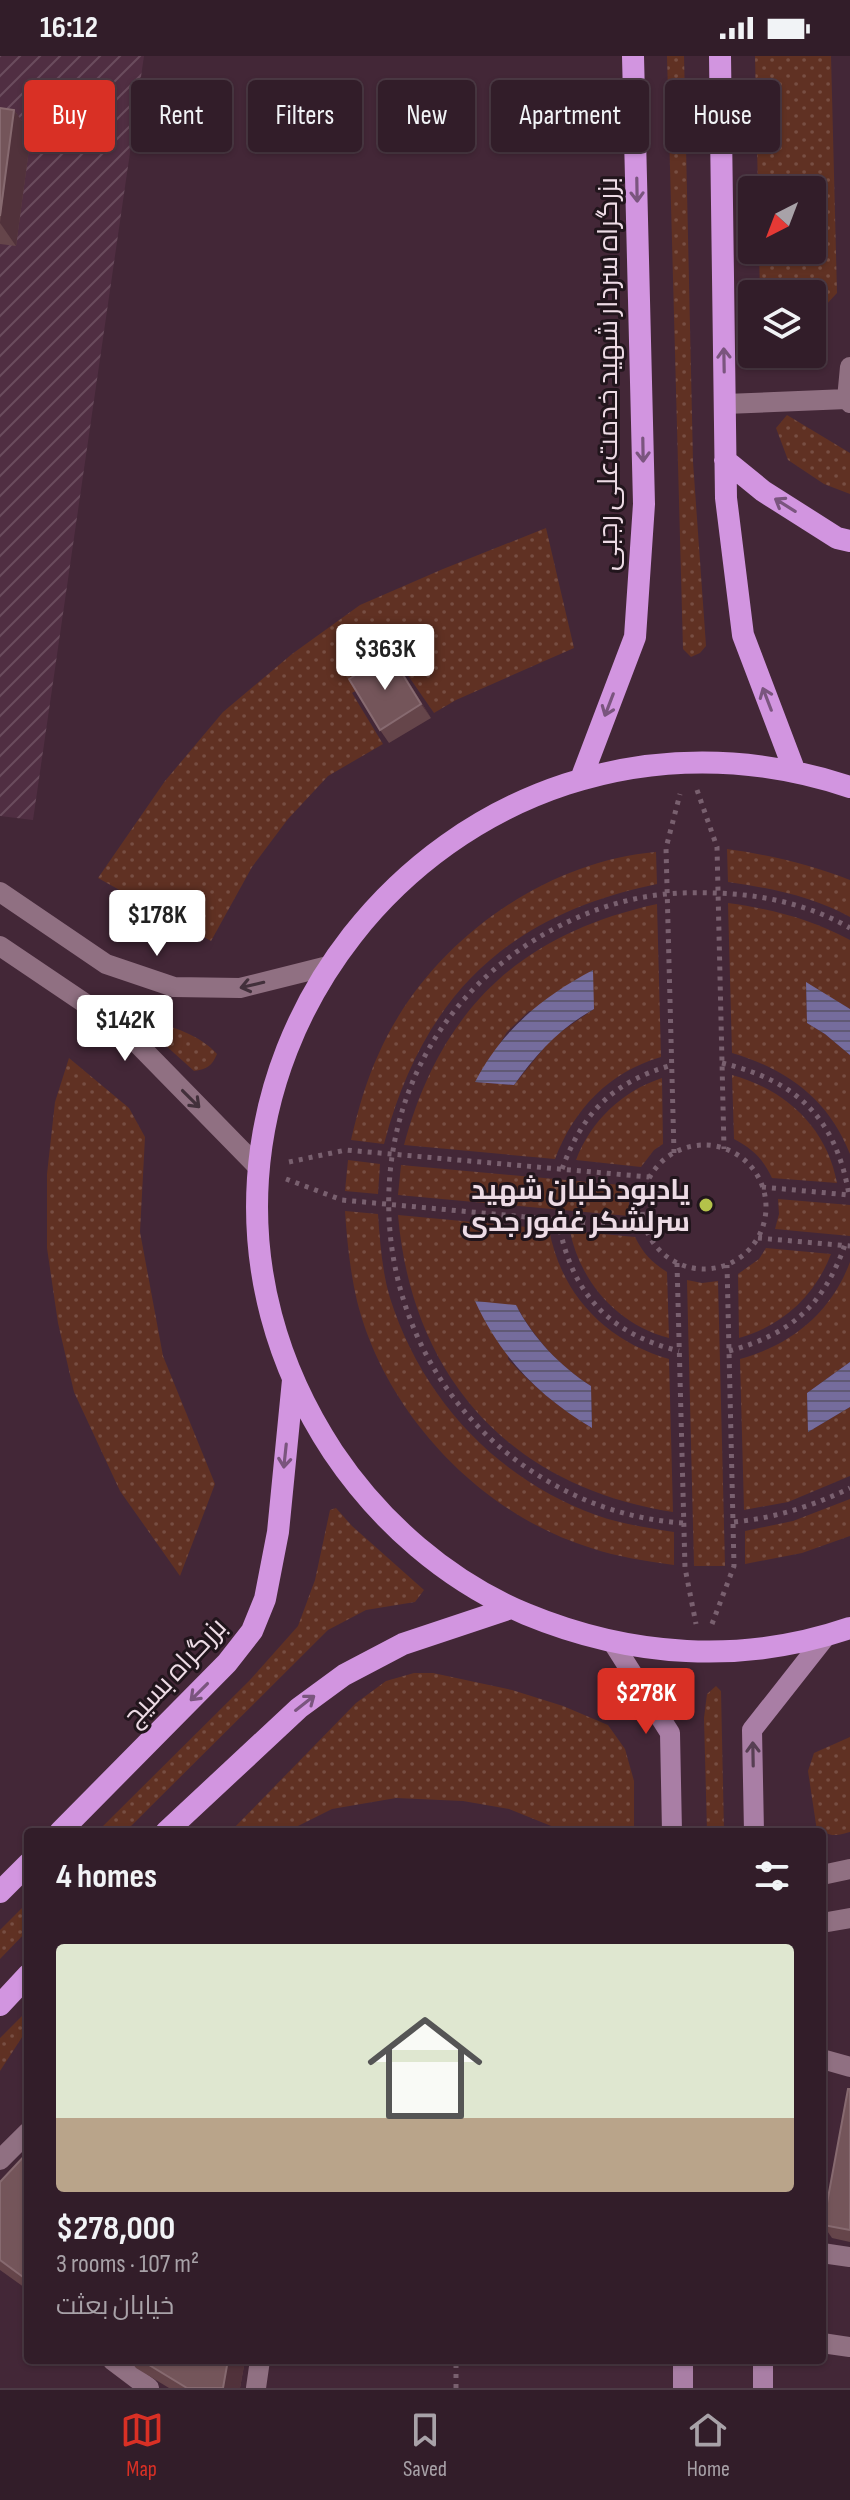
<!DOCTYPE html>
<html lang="en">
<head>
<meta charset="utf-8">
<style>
	:root { --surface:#321d29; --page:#3a2631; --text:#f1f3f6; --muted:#a8a2a8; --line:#4d3b46; --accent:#d93025 }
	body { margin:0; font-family:"Sofia Sans Condensed",Cairo,sans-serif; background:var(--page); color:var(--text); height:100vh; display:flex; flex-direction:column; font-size:30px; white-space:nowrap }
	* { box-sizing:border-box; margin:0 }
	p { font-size:26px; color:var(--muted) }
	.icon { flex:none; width:44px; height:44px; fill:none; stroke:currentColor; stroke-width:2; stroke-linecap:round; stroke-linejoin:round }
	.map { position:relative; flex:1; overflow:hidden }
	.panel { position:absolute; left:24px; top:1772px; width:802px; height:536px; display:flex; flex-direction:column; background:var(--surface); border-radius:8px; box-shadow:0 2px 6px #0004,0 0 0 2px var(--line) }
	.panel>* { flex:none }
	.banner { position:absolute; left:24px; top:24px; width:802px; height:72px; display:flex; gap:16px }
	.needle { width:52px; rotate:222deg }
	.fabs { position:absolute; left:738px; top:120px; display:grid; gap:16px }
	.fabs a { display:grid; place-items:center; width:88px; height:88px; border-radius:8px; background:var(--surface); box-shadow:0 2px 6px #0004,0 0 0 2px var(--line); font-size:40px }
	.price { position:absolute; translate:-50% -68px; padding:0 18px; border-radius:8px; background:#fff; color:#222; font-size:26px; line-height:52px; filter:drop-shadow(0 2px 4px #0008) }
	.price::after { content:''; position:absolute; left:50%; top:48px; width:24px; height:18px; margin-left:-12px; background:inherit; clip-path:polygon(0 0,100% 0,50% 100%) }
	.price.active { background:var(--accent); color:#fff }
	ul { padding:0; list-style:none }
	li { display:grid; align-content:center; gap:16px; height:424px; padding:0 32px }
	li span { display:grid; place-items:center; height:248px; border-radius:8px; color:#555 }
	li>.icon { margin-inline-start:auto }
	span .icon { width:144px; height:144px; fill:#fffc; stroke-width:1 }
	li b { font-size:34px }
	h2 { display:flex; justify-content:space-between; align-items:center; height:96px; padding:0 32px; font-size:34px }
	.chip { padding:0 28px; border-radius:8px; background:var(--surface); box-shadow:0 2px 6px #0004,0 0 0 2px var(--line); font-size:28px; line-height:72px }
	.chip.active { background:var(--accent); color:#fff }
	.status { display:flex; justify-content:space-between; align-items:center; height:56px; padding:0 40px; background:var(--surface); direction:ltr }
	.status svg { height:22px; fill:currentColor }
	.tabs { display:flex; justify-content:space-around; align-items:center; height:112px; border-top:2px solid var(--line); background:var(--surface); font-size:22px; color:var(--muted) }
	.tabs a { display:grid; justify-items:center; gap:4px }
	.tabs .active { color:var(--accent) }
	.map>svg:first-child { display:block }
	.industrial { fill:url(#industrial-furrows) }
	.grass { fill:url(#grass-dots); fill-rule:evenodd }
	.water { fill:url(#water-rules) }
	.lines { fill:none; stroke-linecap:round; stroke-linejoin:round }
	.path { stroke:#79606f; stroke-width:5; stroke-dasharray:4 6; stroke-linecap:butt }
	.minor { stroke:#907082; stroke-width:20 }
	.tertiary { stroke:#907082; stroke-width:20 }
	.secondary { stroke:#a97ea5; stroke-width:20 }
	.trunk { stroke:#d295e0; stroke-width:22 }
	.wall { fill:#65454a }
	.shaded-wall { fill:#51323b }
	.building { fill:#74555a; stroke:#876a70; stroke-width:2 }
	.oneway { stroke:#7a557e }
	.oneway2 { stroke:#42303b }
	.oneway3 { stroke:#573f53 }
	.poi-dot { fill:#b4c24a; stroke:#21151c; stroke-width:3 }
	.labels { text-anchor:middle; stroke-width:6; stroke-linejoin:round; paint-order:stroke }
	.street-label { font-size:28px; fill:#eddbe5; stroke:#21151c }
	.poi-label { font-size:28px; font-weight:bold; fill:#eddbe5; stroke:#21151c; text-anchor:end }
</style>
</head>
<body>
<div class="status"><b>16:12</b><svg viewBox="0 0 49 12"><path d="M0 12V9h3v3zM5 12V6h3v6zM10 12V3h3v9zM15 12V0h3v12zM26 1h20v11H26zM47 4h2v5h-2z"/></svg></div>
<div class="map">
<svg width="850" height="2332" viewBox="0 0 850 2332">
	<defs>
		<pattern id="industrial-furrows" width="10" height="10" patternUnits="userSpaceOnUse" patternTransform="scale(2)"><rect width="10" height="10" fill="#502e42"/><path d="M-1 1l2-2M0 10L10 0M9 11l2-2" fill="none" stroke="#6a4c5d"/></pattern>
		<pattern id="grass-dots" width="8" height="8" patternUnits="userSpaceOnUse" patternTransform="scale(2)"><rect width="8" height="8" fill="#603123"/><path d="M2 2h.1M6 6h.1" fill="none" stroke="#774e43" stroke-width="1.8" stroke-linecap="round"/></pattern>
		<pattern id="water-rules" width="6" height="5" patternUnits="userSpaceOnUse" patternTransform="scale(2)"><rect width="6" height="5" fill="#756c9d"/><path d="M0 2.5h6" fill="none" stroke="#605975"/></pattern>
	</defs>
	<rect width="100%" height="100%" fill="#432737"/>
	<!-- industrial -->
	<path class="industrial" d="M0 0H144L33 764 0 760Z"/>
	<!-- grass -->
	<path class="grass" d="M667 0H684L693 406 706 590 700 597 691 601 683 593Z
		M755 0H831L837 237 812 264V238H760L759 194H812V134H758Z
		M787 359 850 397V438L824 428 788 404 776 372Z
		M546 472 574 592 456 644 434 657 400 608 352 637 383 688 328 720 288 763 252 811 211 885 98 822 165 725 223 656 292 598 360 549 443 513Z
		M727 793C770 799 809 808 850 824V861C812 840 770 832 728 826Z
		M656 796 657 828C507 859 423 940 384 1088L351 1084C358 1054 366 1025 379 997 426 891 539 806 656 796Z
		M728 847C772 853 811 863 850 884V953L806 927 807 967 825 978 850 999V1098C829 1044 787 1013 732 997Z
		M657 848 661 1001C609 1016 574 1053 555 1103L404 1089C441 953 520 878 657 848ZM594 953 552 982 514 1029 476 1026 507 976 529 955Z
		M149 964C173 971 200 979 217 998 212 1010 207 1013 194 1015L144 970Z
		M69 1002 129 1052 145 1081 140 1176 163 1300 215 1428 180 1520 120 1435 74 1336 58 1267 47 1192V1118L55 1046Z
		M732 1019C786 1034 827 1072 837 1127L772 1122C763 1103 753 1093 734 1083Z
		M662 1022 663 1088 654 1094 641 1111 576 1104C591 1065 622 1035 662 1022Z
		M348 1104 380 1108 378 1138 345 1135Z
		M401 1109 632 1130 629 1145V1160L398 1139Z
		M778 1143 850 1149V1180L775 1173 779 1158Z
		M345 1155 378 1158C380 1186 382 1215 390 1242 422 1343 497 1423 596 1459 621 1468 648 1472 674 1476V1509C646 1505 618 1501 591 1492 480 1458 385 1357 357 1245 350 1215 347 1185 345 1155Z
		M398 1159 549 1173C561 1239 606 1285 669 1303L673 1456C511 1431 412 1322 398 1159ZM516 1249C534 1282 559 1310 591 1330L592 1372C559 1352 534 1331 508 1303Z
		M570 1175 635 1181C643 1197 651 1206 667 1216L669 1282C618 1269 580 1226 570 1175Z
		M766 1192 831 1198C815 1240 782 1270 739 1282L738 1218 759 1203Z
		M850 1206V1306L807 1337 808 1376 850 1351V1420L788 1446 744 1454 740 1303C791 1289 831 1257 850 1206Z
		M687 1224 702 1227 718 1225 725 1510H694Z
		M850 1443V1480L802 1497 745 1508V1475L793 1465Z
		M336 1452 352 1470 424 1534 415 1546 366 1554 328 1574 125 1776H97L249 1625 298 1570 315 1524 330 1454Z
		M414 1617H433L512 1634 563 1650 608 1669 625 1693 634 1725V1776H566L509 1753 463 1745 396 1742 332 1753 286 1776H230L356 1647 386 1625Z
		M716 1630 721 1635 724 1776H707L704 1662 707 1638Z
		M850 1681V1776C828 1782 834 1778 817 1775L808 1715 814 1697Z
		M28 1846V1874L0 1903V1874Z
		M28 1954V1972L0 2015V1982Z"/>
	<!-- water -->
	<path class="water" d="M593 914 594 953C560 972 536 998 514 1029L475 1026C502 974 542 941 593 914Z
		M806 926 850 953V999L825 978 807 967Z
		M475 1245 516 1249C533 1282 560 1310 591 1330L592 1372C539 1340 501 1302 475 1245Z
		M850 1306V1351L808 1376 807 1337Z"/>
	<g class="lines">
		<!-- path -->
		<path class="path" d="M697 734 717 791 724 1093
			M722 1007C797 1025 836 1062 849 1139
			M642 1151a62 62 0 1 1 124 0a62 62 0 1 1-124 0Z
			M674 1097 666 792 680 738
			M289 1106 346 1094 649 1121
			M562 1113C583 1056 613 1026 672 1009
			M286 1123 342 1144 645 1172
			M762 1131 849 1139
			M558 1164C571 1236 607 1277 679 1295
			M758 1182 850 1190
			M677 1207 685 1512 696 1568
			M729 1295C791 1278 823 1250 845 1189
			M734 1466C775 1462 813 1450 850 1432
			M683 1467C637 1464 591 1450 551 1427 349 1313 329 1018 528 888 573 859 626 839 681 837 739 835 798 842 850 872
			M712 1568 734 1510 727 1209
			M456 2332V2304"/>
		<!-- minor -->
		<path class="minor" d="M850 311 847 343 850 347
			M725 348 847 343
			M822 1819 850 1813
			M822 1867 850 1862
			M822 2003 850 2011
			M822 2197 850 2201
			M822 2287 850 2291
			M112 2304 149 2332
			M256 2332 260 2304"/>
		<!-- tertiary -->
		<path class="tertiary" d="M0 836 106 908 174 931 240 932 328 910
			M0 890 123 973 259 1112
			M0 2104 28 2076"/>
		<!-- secondary -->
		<path class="secondary" d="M613 1587 670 1677 672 1776
			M754 1776 752 1674 826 1580
			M683 2304V2332
			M763 2304V2332"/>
		<!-- trunk -->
		<path class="trunk" d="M720 0 726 442 743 579 795 716
			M725 404 763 435 837 482 850 485
			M581 723 635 581 644 448 633 0
			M850 731C447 597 98 1039 333 1396 380 1466 447 1525 526 1558 630 1601 742 1609 850 1572
			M60 1776 227 1607 252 1575 265 1543 278 1476 293 1324
			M166 1776 299 1652 344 1619 403 1588 511 1552
			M0 1836 28 1808
			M0 1949 28 1919"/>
	</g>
	<!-- wall -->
	<path class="wall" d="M0 52 14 54 31 78 16 190 0 188Z
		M400 612 431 662 389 687 380 674Z
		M850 2033V2186L832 2182 823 2169Z
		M28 2096V2234L0 2214V2126Z
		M130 2304H245L240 2332H169L136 2312Z"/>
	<!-- shaded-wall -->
	<path class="shaded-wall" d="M14 54 31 78 16 190 0 167Z
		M390 598 400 612 431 662 421 648Z
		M28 2216V2228L23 2221Z
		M228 2304H245L240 2332H223Z"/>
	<!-- building -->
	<path class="building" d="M0 52 14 54 0 160Z
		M390 598 421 648 380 674 349 623Z
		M848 2033H850V2174L823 2169Z
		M28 2096V2216L23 2221 0 2204V2126Z
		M141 2304H228L223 2332H187Z"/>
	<!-- one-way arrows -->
	<defs><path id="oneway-shaft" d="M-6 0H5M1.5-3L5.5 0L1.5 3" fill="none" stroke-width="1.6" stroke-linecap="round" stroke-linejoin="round" transform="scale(2)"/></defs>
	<g class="oneway">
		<use href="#oneway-shaft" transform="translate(637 134) rotate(89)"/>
		<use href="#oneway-shaft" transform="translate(724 304) rotate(-91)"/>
		<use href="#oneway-shaft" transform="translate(643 394) rotate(89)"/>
		<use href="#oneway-shaft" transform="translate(785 449) rotate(-148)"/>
		<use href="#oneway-shaft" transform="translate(767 643) rotate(-111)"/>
		<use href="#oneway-shaft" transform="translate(609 649) rotate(111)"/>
		<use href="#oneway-shaft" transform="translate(285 1400) rotate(96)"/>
		<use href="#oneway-shaft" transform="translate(199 1636) rotate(135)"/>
		<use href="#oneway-shaft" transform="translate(305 1647) rotate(-38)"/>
	</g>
	<g class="oneway2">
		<use href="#oneway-shaft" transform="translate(252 929) rotate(167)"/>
		<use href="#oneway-shaft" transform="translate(191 1043) rotate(45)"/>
	</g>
	<use class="oneway3" href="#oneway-shaft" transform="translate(753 1698) rotate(-91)"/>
	<!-- markers -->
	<circle class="poi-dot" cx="706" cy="1149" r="8"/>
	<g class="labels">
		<!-- street labels -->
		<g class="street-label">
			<text transform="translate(607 318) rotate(-90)" y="10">بزرگراه سردار شهید خدمت‌علی رجبی</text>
			<text transform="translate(174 1615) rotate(-47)" y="10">بزرگراه بسیج</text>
		</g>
		<!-- poi labels -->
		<g class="poi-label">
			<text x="690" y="1143">یادبود خلبان شهید<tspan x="690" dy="32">سرلشکر غفور جدی</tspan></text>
		</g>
	</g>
</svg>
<div class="fabs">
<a><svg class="needle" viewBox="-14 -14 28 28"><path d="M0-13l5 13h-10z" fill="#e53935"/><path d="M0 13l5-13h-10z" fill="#a8a2a8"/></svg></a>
<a><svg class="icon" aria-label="layers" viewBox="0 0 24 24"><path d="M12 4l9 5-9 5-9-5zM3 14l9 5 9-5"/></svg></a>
</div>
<b class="price" style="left:385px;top:636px">$363K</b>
<b class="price" style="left:157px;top:902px">$178K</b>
<b class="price" style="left:125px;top:1007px">$142K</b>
<b class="price active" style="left:646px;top:1680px">$278K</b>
<div class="banner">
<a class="chip active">Buy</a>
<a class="chip">Rent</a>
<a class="chip">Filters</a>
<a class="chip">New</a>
<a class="chip">Apartment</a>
<a class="chip">House</a>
</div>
<section class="panel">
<h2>4 homes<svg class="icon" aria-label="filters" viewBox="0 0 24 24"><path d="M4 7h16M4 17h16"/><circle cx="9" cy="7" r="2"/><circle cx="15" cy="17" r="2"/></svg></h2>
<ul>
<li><span style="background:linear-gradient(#dfe7d0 70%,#b9a48a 0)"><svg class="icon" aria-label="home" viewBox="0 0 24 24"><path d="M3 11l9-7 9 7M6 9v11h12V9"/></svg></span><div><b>$278,000</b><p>3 rooms · 107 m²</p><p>خیابان بعثت</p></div></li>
</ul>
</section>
</div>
<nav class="tabs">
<a class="active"><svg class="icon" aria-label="map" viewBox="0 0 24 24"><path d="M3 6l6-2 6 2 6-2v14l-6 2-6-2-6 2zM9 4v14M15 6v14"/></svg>Map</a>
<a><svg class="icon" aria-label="saved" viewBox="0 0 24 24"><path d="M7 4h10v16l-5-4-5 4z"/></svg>Saved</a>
<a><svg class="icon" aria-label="home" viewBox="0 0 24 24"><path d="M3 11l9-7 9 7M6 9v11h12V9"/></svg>Home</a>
</nav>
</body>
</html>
